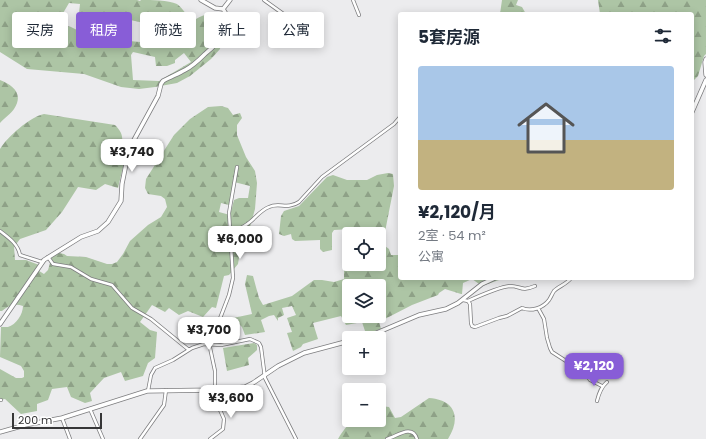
<!DOCTYPE html>
<html lang="zh">
<head>
<meta charset="utf-8">
<style>
	:root { --surface:#fff; --page:#f2f2f3; --text:#1f2937; --muted:#747a83; --accent:#885dd7 }
	body { margin:0; font-family:Poppins,"Noto Sans SC",sans-serif; background:var(--page); color:var(--text); height:100vh; display:flex; flex-direction:column; font-size:15px; white-space:nowrap }
	* { box-sizing:border-box; margin:0 }
	p { font-size:13px; color:var(--muted) }
	.icon { flex:none; width:22px; height:22px; fill:none; stroke:currentColor; stroke-width:2; stroke-linecap:round; stroke-linejoin:round }
	.map { position:relative; flex:1; overflow:hidden }
	.details { position:absolute; left:398px; top:12px; width:296px; height:268px; display:flex; flex-direction:column; background:var(--surface); border-radius:4px; box-shadow:0 2px 10px #0003 }
	.details>* { flex:none }
	.banner { position:absolute; left:12px; top:12px; width:326px; height:36px; display:flex; gap:8px }
	.fabs { position:absolute; left:342px; top:227px; display:grid; gap:8px }
	.fabs a { display:grid; place-items:center; width:44px; height:44px; border-radius:4px; background:var(--surface); box-shadow:0 2px 10px #0003; font-size:20px }
	.scale { position:absolute; left:12px; bottom:10px; width:90px; box-sizing:border-box; padding-left:4px; border:2px solid #363637; border-top:0; font-size:11px; line-height:14px; white-space:nowrap; color:#363637; -webkit-text-stroke:3px #fff; paint-order:stroke }
	.price { position:absolute; translate:-50% -34px; padding:0 9px; border-radius:8px; background:#fff; color:#222; font-size:13px; line-height:26px; filter:drop-shadow(0 1px 2px #0008) }
	.price::after { content:''; position:absolute; left:50%; top:24px; width:12px; height:9px; margin-left:-6px; background:inherit; clip-path:polygon(0 0,100% 0,50% 100%) }
	.price.on { background:var(--accent); color:#fff }
	ul { padding:0; list-style:none }
	li { display:grid; align-content:center; gap:8px; height:212px; padding:0 20px }
	li span { display:grid; place-items:center; height:124px; border-radius:4px; color:#555 }
	li>.icon { margin-inline-start:auto }
	span .icon { width:72px; height:72px; fill:#fffc; stroke-width:1 }
	li b { font-size:17px }
	h2 { display:flex; justify-content:space-between; align-items:center; height:48px; padding:0 20px; font-size:17px }
	.tag { padding:0 14px; border-radius:4px; background:var(--surface); box-shadow:0 2px 10px #0003; font-size:14px; line-height:36px }
	.tag.on { background:var(--accent); color:#fff }
	.map>svg:first-child { display:block }
	.forest { fill:url(#forest-firs); fill-rule:evenodd }
	.lines { fill:none; stroke-linecap:round; stroke-linejoin:round }
	.street-casing { stroke:#7d7d7f; stroke-width:4 }
	.secondary-casing { stroke:#7d7d7f; stroke-width:5 }
	.street { stroke:#fff; stroke-width:2.5 }
	.secondary { stroke:#fff; stroke-width:3.5 }
</style>
</head>
<body>
<div class="map">
<svg width="706" height="439" viewBox="0 0 706 439">
	<defs>
		<pattern id="forest-firs" width="22" height="20" patternUnits="userSpaceOnUse"><rect width="22" height="20" fill="#adc5a5"/><path d="M5 1l3.5 6h-7zM16 11l3.5 6h-7z" fill="#8ea187"/></pattern>
	</defs>
	<rect width="100%" height="100%" fill="#ececee"/>
	<!-- forest -->
	<path class="forest" d="M0 0H137L140 1 141 0C152 0 168 0 177 4 185 10 185 17 196 19 205 13 213 13 222 17L223 26 220 49 211 59 190 76 177 83 155 87 139 89 121 87 84 74 27 69 0 52ZM69 3 80 4 79 13 97 21H118L126 19 148 24 153 23C157 17 159 15 166 15L175 23 185 25 180 36 155 33 153 35 152 43 129 41 123 46 93 38 71 27 60 24 59 20ZM133 52 155 57 156 66H167L175 63V60L184 53 191 62 159 81 133 80 131 55Z
		M502 0H518L516 5 522 7 526 14H500Z
		M598 0H706V54L704 56 698 76 692 82V14H600Z
		M0 80C13 85 24 94 14 109 11 114 4 118 0 123Z
		M221 106 228 108 233 115 240 113 242 118 237 125V135L246 157 255 171 257 183 255 209 247 238 241 245 238 264 229 275 224 276 216 308 212 307 203 317 188 311 179 315 169 308 165 312 152 305 140 322 150 330 157 332 155 358 148 363 143 376 125 381 121 372 104 378 90 393 92 401 85 403 71 397 67 387 52 389 48 400 37 404V411L21 414 5 399 0 400V369L16 378H22L24 377V371L21 366 0 357 1 327C1 327 7 327 8 327 16 325 23 314 23 306 14 303 8 306 2 311H0V149C7 137 30 117 44 114L115 125C122 132 123 136 122 146L111 147 109 157 113 161 124 163 118 188 105 184 96 190 78 187 62 212 46 230 20 239 14 247 15 260H26L39 265 36 269 44 274 48 270 52 256 59 253 64 254 67 256 86 257 107 264H112L117 262 123 254 130 241 148 225 161 217 167 207 165 199 161 196 148 194 145 188 146 179 174 135 190 119 208 107ZM234 182 250 186 248 198H239L234 200 230 215 219 212 221 203 229 205Z
		M388 173 393 174 394 186 383 242 385 246 389 249 391 255H400V278H499V280L482 286 472 279 463 283 462 294H461L445 289 439 293 438 295 412 305 379 322 381 329 366 334 362 322 346 325 341 316 313 323 318 339 303 344 301 347 293 351 287 333 292 332 287 318 296 315 292 306 282 308 284 315 278 318V321L274 315 269 316 261 320 265 332 245 335 242 327 233 318 252 314 245 284 247 275 253 276 259 298 263 305 292 296 314 280H322L334 282 344 279V259L349 255V264H379V234H351V229L334 230 332 233V250L323 252 320 249V240L295 241 292 239 291 234 284 236 279 234 281 216 284 211 299 206 327 177 333 175 347 180H367L377 175ZM349 286H379V316H349Z
		M254 343 257 345V350L248 358 249 365 227 371 223 348Z
		M429 398C456 400 461 418 448 439H338C352 417 354 420 379 420V407L381 406 389 407 395 418 401 417Z"/>
	<g class="lines">
		<defs>
			<path id="street" d="M264 0 310 33
				M353 0 359 15
				M0 231C9 238 18 244 20 255L42 262
				M231 233C237 230 244 227 250 222 256 217 261 210 269 207 279 202 287 210 299 202L322 177 394 124 400 117
				M48 257 53 264 71 267 91 279 112 285 132 308 151 319 189 350
				M463 300 468 301 470 304 471 323 472 326 475 327 499 318 507 316 522 308C531 312 543 308 549 300 551 297 552 294 554 291 559 286 567 284 571 278
				M468 301C479 296 499 287 510 286 521 286 521 292 535 286
				M538 308 544 319 547 338 550 348 552 352 566 361 576 363 581 366 590 380 602 386
				M209 343 215 371V389
				M206 344 219 321 229 295 233 278 229 213 237 167
				M148 391 151 375 155 368 173 360 192 348 204 344 221 345 250 339 259 343 261 347 265 378 296 439
				M0 400H1
				M597 401C599 393 601 387 607 382
				M90 409 103 439
				M62 418 70 439
				M140 439 164 405 166 390
				M210 439 223 429 224 419 216 401 213 390
				M387 439C396 437 412 423 417 439"/>
			<path id="secondary" d="M201 0 215 8 223 9 230 0
				M706 59 705 62 706 75
				M692 112 706 80
				M0 324 44 260 81 237 98 231 108 222 121 201 122 184 129 149 158 96 161 84 163 81C170 77 178 74 185 70 193 66 199 60 205 54 217 44 236 27 223 9
				M360 338 374 334 419 315 446 309 458 303 482 284 495 278
				M0 432 25 425 62 418 147 391 213 390 245 387 253 383 278 366 304 353 349 341"/>
		</defs>
		<!-- street casing -->
		<use href="#street" class="street-casing"/>
		<!-- secondary casing -->
		<use href="#secondary" class="secondary-casing"/>
		<!-- street -->
		<use href="#street" class="street"/>
		<!-- secondary -->
		<use href="#secondary" class="secondary"/>
	</g>
</svg>
<div class="fabs">
<a><svg class="icon" aria-label="locate" viewBox="0 0 24 24"><circle cx="12" cy="12" r="6"/><path d="M12 2v4M12 18v4M2 12h4M18 12h4"/></svg></a>
<a><svg class="icon" aria-label="layers" viewBox="0 0 24 24"><path d="M12 4l9 5-9 5-9-5zM3 14l9 5 9-5"/></svg></a>
<a>+</a>
<a>−</a>
</div>
<div class="scale">200 m</div>
<b class="price" style="left:132px;top:173px">¥3,740</b>
<b class="price" style="left:240px;top:260px">¥6,000</b>
<b class="price" style="left:209px;top:351px">¥3,700</b>
<b class="price on" style="left:594px;top:387px">¥2,120</b>
<b class="price" style="left:231px;top:419px">¥3,600</b>
<div class="banner">
<a class="tag">买房</a>
<a class="tag on">租房</a>
<a class="tag">筛选</a>
<a class="tag">新上</a>
<a class="tag">公寓</a>
</div>
<section class="details">
<h2>5套房源<svg class="icon" aria-label="filters" viewBox="0 0 24 24"><path d="M4 7h16M4 17h16"/><circle cx="9" cy="7" r="2"/><circle cx="15" cy="17" r="2"/></svg></h2>
<ul>
<li><span style="background:linear-gradient(#a9c7e8 60%,#c2b280 0)"><svg class="icon" aria-label="home" viewBox="0 0 24 24"><path d="M3 11l9-7 9 7M6 9v11h12V9"/></svg></span><div><b>¥2,120/月</b><p>2室 · 54 m²</p><p>公寓</p></div></li>
</ul>
</section>
</div>
</body>
</html>
